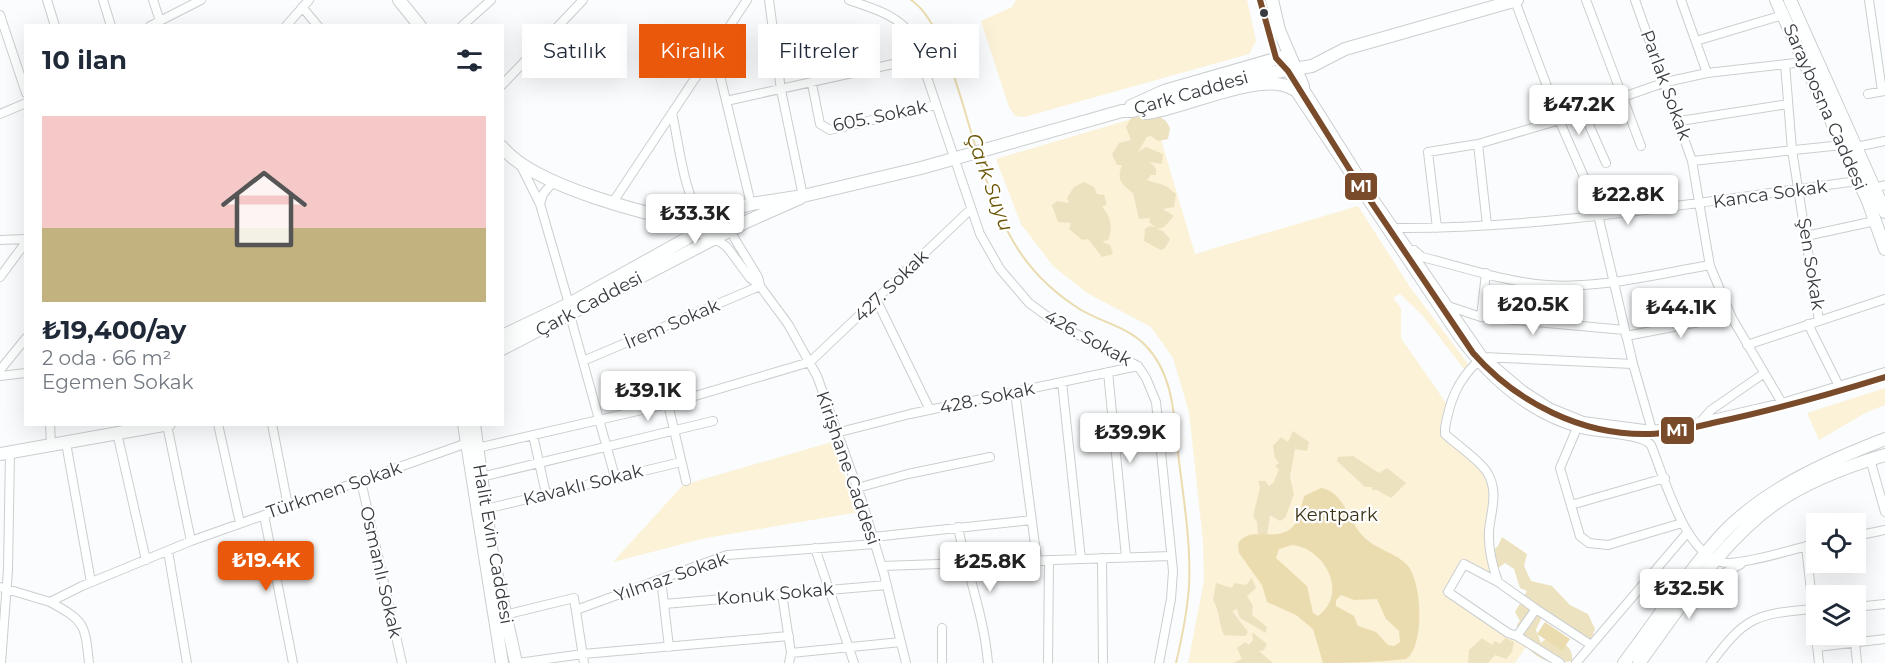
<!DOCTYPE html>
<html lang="tr">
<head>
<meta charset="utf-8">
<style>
	:root { --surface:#fff; --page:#f2f2f3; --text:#1f2937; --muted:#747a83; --line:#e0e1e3; --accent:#ea580c }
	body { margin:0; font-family:Montserrat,sans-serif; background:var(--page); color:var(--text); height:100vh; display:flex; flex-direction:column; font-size:22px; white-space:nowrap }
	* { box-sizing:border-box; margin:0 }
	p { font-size:20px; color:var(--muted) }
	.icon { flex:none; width:33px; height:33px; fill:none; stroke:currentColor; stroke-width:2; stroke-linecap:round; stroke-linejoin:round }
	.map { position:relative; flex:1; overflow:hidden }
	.drawer { position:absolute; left:24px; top:24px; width:480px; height:402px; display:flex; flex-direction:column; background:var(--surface); border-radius:0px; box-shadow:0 6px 24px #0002 }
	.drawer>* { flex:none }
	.guide { position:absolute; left:522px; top:24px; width:570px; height:54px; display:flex; gap:12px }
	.fabs { position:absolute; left:1806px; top:513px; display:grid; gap:12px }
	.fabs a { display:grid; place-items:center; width:60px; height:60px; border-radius:0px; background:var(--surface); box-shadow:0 6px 24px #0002; font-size:30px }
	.price { position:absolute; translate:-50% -51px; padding:0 14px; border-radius:6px; background:#fff; color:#222; font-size:20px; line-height:39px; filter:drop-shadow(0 2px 3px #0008) }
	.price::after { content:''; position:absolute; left:50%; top:36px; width:18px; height:14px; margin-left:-9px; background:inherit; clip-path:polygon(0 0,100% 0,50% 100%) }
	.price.selected { background:var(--accent); color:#fff }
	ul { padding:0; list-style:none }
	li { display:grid; align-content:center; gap:12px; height:318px; padding:0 18px }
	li+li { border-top:2px solid var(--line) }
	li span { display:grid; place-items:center; height:186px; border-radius:0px; color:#555 }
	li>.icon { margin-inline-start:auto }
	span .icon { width:108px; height:108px; fill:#fffc; stroke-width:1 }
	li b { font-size:26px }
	h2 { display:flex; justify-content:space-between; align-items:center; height:72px; padding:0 18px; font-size:26px }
	.chip { padding:0 21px; border-radius:0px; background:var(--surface); box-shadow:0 6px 24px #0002; font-size:21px; line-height:54px }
	.chip.selected { background:var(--accent); color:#fff }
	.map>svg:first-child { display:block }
	.green { fill:#fbf2d7 }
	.forest { fill:#ede2bf }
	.water { fill:#ebdcaf; fill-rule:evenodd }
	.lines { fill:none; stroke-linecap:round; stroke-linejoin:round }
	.stream { stroke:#ebdcaf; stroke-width:2 }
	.street-casing { stroke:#cbced1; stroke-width:10 }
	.secondary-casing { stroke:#cbced1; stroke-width:14 }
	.street { stroke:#feffff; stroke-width:8 }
	.secondary { stroke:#feffff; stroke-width:12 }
	.bus-1-casing { stroke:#fff; stroke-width:10 }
	.bus-1 { stroke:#7a4b2a; stroke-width:6 }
	.bus-dot { fill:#383c41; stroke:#fff; stroke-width:2 }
	.labels { text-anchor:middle; stroke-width:4.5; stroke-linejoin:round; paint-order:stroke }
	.street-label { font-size:18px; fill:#383c41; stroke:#fff }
	.park-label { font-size:18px; fill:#3b3215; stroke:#fff }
	.water-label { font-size:20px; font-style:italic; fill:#6b5504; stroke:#fff }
	.line-badge { stroke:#fff; stroke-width:2 }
	.badge-label { font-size:16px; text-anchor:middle; font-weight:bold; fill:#fff }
</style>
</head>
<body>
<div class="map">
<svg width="1885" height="663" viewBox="0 0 1885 663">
	<rect width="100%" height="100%" fill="#fafcfd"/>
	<!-- green -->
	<path class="green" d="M1016 0H1247L1256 41 1249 54 1024 117 1015 116 1009 107 981 21 1012 7Z
		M1132 119 1156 123 1195 254 1358 206 1410 287 1469 365 1465 370 1423 316 1400 294 1393 298 1401 308V338L1446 403 1445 428 1485 470 1493 485 1489 533 1498 582 1464 564 1448 592 1526 647 1515 663H1188L1204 581 1203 541 1189 412 1173 358 1151 327 1087 293 1053 266 1021 224 996 159Z
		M1885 388V405L1867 412 1819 440 1807 413Z
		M832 442 859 512 706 538 613 562 683 485Z"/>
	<!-- forest -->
	<path class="forest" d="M1156 114 1166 121 1170 128 1168 139 1158 141 1151 136 1147 137 1138 152 1146 147 1163 154 1162 164 1150 162 1156 169V175H1151L1147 180 1166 186 1176 194 1174 207 1163 209 1174 216 1164 227 1157 229 1163 231 1170 239 1165 248 1161 250 1144 241 1145 229 1150 226 1156 228 1149 222 1150 218 1139 219 1133 193C1122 184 1116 181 1122 165H1117L1112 154 1119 143 1131 140 1126 127 1131 118Z
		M1084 182 1094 187 1097 194 1104 195 1107 204 1102 207C1111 216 1113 229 1108 240L1102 242 1110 245 1113 254 1102 257 1088 239 1082 240 1069 229 1071 223 1058 222 1052 205 1057 201 1069 203 1067 198 1074 187Z
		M1293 431 1309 442 1307 451 1295 449 1290 477 1294 494 1285 518 1280 521 1270 515 1267 536 1258 534 1257 522 1253 516 1260 488 1258 481H1265L1269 486 1274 482 1279 469 1275 466 1279 463 1275 458 1273 446 1281 437 1288 442Z
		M1353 456 1379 473 1387 468 1406 483 1391 498 1377 490H1372V487H1365L1337 461 1338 457Z
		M1502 537 1527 554 1524 566 1531 581 1552 586 1570 605 1588 614 1595 629 1591 640 1550 616 1541 619 1536 630 1541 643 1544 640C1558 639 1574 644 1572 661L1565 662 1553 653 1554 663C1535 660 1520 643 1517 624L1520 621 1515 612 1527 591 1520 588 1514 569 1505 563 1497 569 1488 565 1487 557 1498 546Z
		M1252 578 1256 588 1247 596 1253 606 1252 615 1267 627 1266 633 1240 618 1237 609 1232 611 1248 632 1245 636 1224 635C1218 622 1220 611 1213 600L1216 583 1232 588 1234 583 1246 585Z
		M1252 632 1267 644 1264 650 1259 651 1273 663H1233L1242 659 1237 648 1245 642 1249 645 1253 640Z
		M1482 638 1492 645 1495 641 1500 644 1505 638 1514 642 1512 652 1506 659 1495 655 1488 663H1468L1469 650Z"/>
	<!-- water -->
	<path class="water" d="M1321 488C1343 491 1349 521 1362 535 1375 550 1396 552 1408 566 1422 583 1425 646 1406 659 1378 662 1352 663 1323 663L1313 629 1296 615 1267 602 1262 585 1239 553 1238 544C1250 522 1283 549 1298 519 1301 512 1302 503 1304 496ZM1292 545C1325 548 1349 594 1318 616L1313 613 1307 586 1276 558 1279 549ZM1341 595 1354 600 1377 599 1386 619 1399 631 1400 642 1394 646 1388 645 1376 632 1358 626 1354 616 1336 606V600Z
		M1545 622 1570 639 1562 651 1537 634Z"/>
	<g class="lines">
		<!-- stream -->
		<path class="stream" d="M911 0C944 21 963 109 976 148
			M978 156C1000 221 1017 269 1078 308 1099 322 1127 326 1145 345 1177 377 1174 427 1180 469 1185 508 1191 548 1189 587 1187 613 1182 638 1176 663"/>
		<defs>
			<path id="street" d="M47 0 55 26
				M103 0 111 26
				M153 0 160 21
				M769 0 781 90 803 196
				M849 0C874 9 896 14 913 36L980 234 1000 269 1029 303 1059 325 1138 366 1146 378 1156 402 1173 571 1171 599 1159 663
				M1586 0 1641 146
				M1635 0 1692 161 1710 266 1732 318 1782 403
				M1681 0 1707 73
				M1869 0 1882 91
				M1515 1 1563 129 1595 202 1633 364 1652 430
				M302 7 318 26
				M0 15 26 93
				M150 26 201 0
				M286 26 309 0
				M462 26 491 0
				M1696 41 1783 15
				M714 51 751 204
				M1785 64 1792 150 1819 321
				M812 84 820 124 830 130 936 105
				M502 85 583 0
				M1303 86 1371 194 1483 356 1523 390 1551 408 1583 421 1652 430 1682 426 1782 403 1885 372
				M1293 89 1458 337C1489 379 1530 415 1581 429 1599 434 1640 433 1651 445 1664 476 1687 565 1730 563 1759 561 1788 550 1816 544
				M1868 94 1885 91
				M1623 97 1666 82 1707 73 1804 62
				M726 101 920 58
				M1555 106 1578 100 1606 163
				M672 113C680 149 683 191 703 222
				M0 114 26 103
				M1680 121 1788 104
				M1478 144 1487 225
				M1856 147 1885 141
				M1692 161 1842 145
				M520 164 540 204 569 304
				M1875 188 1885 185
				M613 202 747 0
				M540 204 543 194 554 181
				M1395 228C1550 229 1704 201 1858 181
				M1437 228 1428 152 1478 144 1560 120
				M730 231 758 277 760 285
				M1806 236 1875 221
				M716 239 727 247 750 278 760 286 788 324 817 376 862 501 884 574 906 663
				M0 240 26 239
				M1414 250 1422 257C1463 267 1505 282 1547 285 1601 289 1657 274 1710 265
				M0 277 26 242
				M876 299 930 410
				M1448 306 1481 317 1625 330
				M570 315 615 477
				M1481 317 1486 273
				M1808 324 1839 386
				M1626 336 1731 316
				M1747 345 1885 299
				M1484 357 1633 364
				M583 361 760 286
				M1477 362C1457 382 1450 400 1445 428V434C1458 446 1477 458 1487 472 1499 492 1491 510 1489 531 1488 549 1492 565 1498 582
				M0 370 26 338
				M1108 372 1126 557
				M0 376 26 373
				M1062 382 1081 559
				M1015 392 1037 560
				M668 404 686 481
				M1702 420 1711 410 1763 374
				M50 424 51 446
				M218 424 240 523
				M272 424 288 506
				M167 425 191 541
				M1577 428 1560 468 1580 536 1589 543 1608 545 1682 523
				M117 433 146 560
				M836 433 910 414 1138 366
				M533 435 546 494
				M66 443 91 582
				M477 448 668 404 810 362 971 209
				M1870 459 1885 512
				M481 477 713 421
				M361 481 402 663
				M857 488 908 474 990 457
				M1571 505 1665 478
				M486 509 681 462
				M264 515 293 663
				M958 527C967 574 984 615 988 663
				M1856 536 1885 530
				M873 537 1032 520
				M1806 546 1819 663
				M815 548 854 663
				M168 551 187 663
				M1102 558 1103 663
				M882 566 1171 556
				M661 579 669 647
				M0 587 50 602 82 586 191 541 467 443
				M1697 588 1741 564
				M782 594 791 653 789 663
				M50 602C85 621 85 624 89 663
				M664 604 887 585
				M1856 607 1885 604
				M576 610 727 555 875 544
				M504 615 574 598 584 663
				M1517 636 1508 633 1448 592 1464 564 1498 582 1536 609
				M1855 642 1857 663
				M1817 647 1885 639
				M791 653 901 642
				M1 663 8 570 10 452
				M518 663 583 654 789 636
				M942 663V628
				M1048 663 1049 560
				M1560 663 1517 636 1536 609 1591 645
				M1576 663 1687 533
				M1711 663C1746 616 1756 614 1813 609"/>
			<path id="secondary" d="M399 0 420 26
				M1272 0 1279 30 1303 86
				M1776 0 1868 201 1885 249
				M1790 0 1885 212
				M1131 106 1164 91 1289 55
				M1146 113C1182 110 1261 69 1293 89
				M502 147C534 187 650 215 700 225L705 235 716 239
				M502 336 569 304 686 239 715 215 751 204 803 196 921 168 1122 111H1132L1233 79 1312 66 1345 49 1517 0
				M502 349 748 221 800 198
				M464 424 502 663
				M474 424 492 554 516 663
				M0 454 169 424
				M1624 663C1657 620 1687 572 1724 532 1767 488 1828 461 1885 439
				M1639 663C1680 608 1719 543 1776 503 1808 481 1848 466 1885 455"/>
		</defs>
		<!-- street casing -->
		<use href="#street" class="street-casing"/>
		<!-- secondary casing -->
		<use href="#secondary" class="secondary-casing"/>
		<!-- street -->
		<use href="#street" class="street"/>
		<!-- secondary -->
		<use href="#secondary" class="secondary"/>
		<defs>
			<path id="bus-1" d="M1260 0 1276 58 1288 71 1353 175 1473 353C1517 403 1583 436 1650 434 1673 433 1695 427 1717 422 1774 410 1830 394 1885 377"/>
		</defs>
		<!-- bus-1 casing -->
		<use href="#bus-1" class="bus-1-casing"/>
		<!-- bus-1 -->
		<use href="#bus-1" class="bus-1"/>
	</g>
	<!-- markers -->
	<circle class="bus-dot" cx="1264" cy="13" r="5"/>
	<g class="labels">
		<!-- street labels -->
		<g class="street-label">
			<text transform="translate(1666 85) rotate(70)" y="6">Parlak Sokak</text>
			<text transform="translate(1191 93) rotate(-16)" y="6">Çark Caddesi</text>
			<text transform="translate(1825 107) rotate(66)" y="6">Saraybosna Caddesi</text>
			<text transform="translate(880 116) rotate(-12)" y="6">605. Sokak</text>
			<text transform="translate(1770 194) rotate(-8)" y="6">Kanca Sokak</text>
			<text transform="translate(1811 264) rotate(81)" y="6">Şen Sokak</text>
			<text transform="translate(891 286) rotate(-44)" y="6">427. Sokak</text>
			<text transform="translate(589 304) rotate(-28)" y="6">Çark Caddesi</text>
			<text transform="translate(672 324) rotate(-23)" y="6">İrem Sokak</text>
			<text transform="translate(1088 338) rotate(29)" y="6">426. Sokak</text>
			<text transform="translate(987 398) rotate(-12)" y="6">428. Sokak</text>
			<text transform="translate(848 468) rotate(71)" y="6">Kirişhane Caddesi</text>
			<text transform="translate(583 485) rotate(-14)" y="6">Kavaklı Sokak</text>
			<text transform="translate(334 490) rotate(-19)" y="6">Türkmen Sokak</text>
			<text transform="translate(493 544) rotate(80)" y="6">Halit Evin Caddesi</text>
			<text transform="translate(381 572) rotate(77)" y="6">Osmanlı Sokak</text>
			<text transform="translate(671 577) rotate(-19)" y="6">Yılmaz Sokak</text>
			<text transform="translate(775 594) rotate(-5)" y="6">Konuk Sokak</text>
		</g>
		<!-- park labels -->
		<g class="park-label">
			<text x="1336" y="521">Kentpark</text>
		</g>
		<!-- water labels -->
		<g class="water-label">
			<text transform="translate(990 182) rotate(70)" y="7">Çark Suyu</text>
		</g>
	</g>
	<g class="line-badge">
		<rect x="1344" y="172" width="34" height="29" rx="6" fill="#7a4b2a"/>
		<rect x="1660" y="416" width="35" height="29" rx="6" fill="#7a4b2a"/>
	</g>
	<g class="badge-label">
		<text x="1361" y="192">M1</text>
		<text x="1677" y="436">M1</text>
	</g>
</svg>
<div class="fabs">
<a><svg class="icon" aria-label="locate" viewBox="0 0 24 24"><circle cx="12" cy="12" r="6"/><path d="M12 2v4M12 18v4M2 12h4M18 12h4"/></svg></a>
<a><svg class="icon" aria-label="layers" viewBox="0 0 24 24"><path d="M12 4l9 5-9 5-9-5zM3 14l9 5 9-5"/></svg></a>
</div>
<b class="price" style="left:1579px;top:136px">₺47.2K</b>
<b class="price" style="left:1628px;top:226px">₺22.8K</b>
<b class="price" style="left:695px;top:245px">₺33.3K</b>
<b class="price" style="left:1533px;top:336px">₺20.5K</b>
<b class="price" style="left:1681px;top:339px">₺44.1K</b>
<b class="price" style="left:648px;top:422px">₺39.1K</b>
<b class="price" style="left:1130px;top:464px">₺39.9K</b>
<b class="price selected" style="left:266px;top:592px">₺19.4K</b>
<b class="price" style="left:990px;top:593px">₺25.8K</b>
<b class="price" style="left:1689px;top:620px">₺32.5K</b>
<div class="guide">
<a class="chip">Satılık</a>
<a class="chip selected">Kiralık</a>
<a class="chip">Filtreler</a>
<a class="chip">Yeni</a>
</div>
<section class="drawer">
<h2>10 ilan<svg class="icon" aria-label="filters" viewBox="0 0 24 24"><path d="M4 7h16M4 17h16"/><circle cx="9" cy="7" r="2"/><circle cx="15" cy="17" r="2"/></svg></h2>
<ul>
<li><span style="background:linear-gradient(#f6c9c9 60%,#c2b280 0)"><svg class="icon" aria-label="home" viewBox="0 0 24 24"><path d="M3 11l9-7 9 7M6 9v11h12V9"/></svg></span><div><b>₺19,400/ay</b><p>2 oda · 66 m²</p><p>Egemen Sokak</p></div></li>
</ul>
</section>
</div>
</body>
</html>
